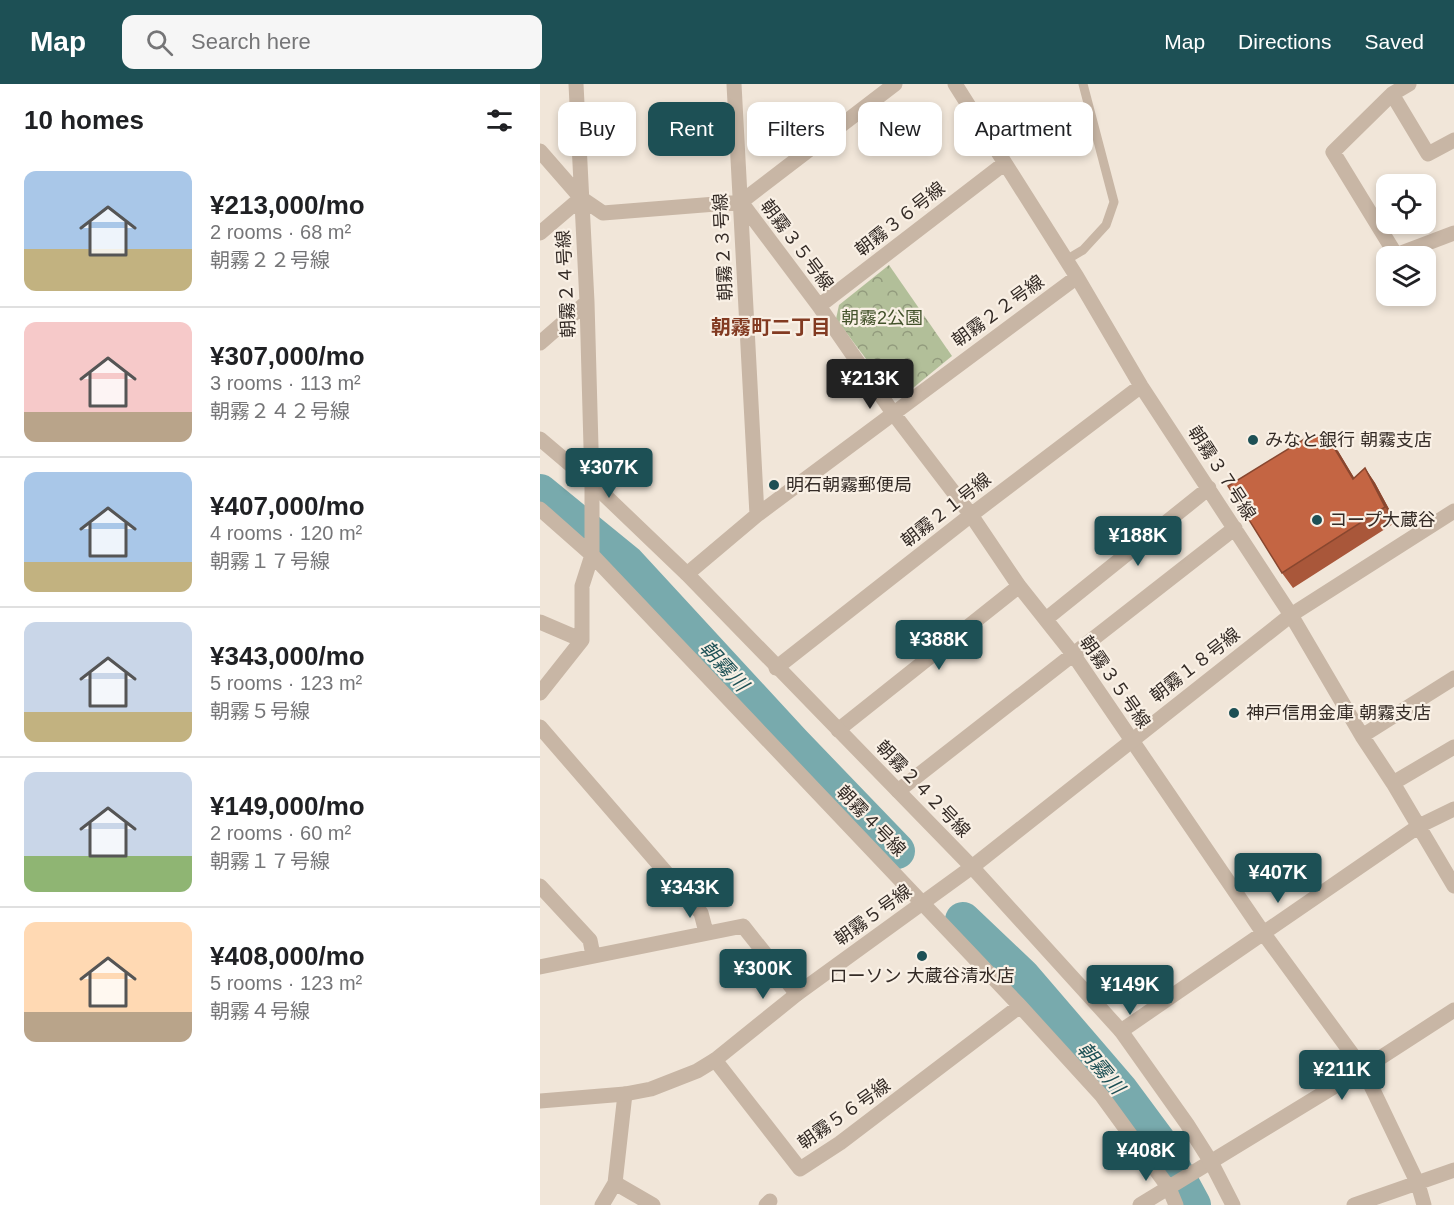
<!DOCTYPE html>
<html lang="en">
<head>
<meta charset="utf-8">
<style>
	:root { --surface:#fff; --page:#f6f6f6; --text:#202124; --muted:#757577; --line:#e0e0e0; --accent:#1d5055 }
	body { margin:0; font-family:Arial,"Noto Sans JP",sans-serif; background:var(--page); color:var(--text); height:100vh; display:flex; flex-direction:column; font-size:22px; white-space:nowrap }
	* { box-sizing:border-box; margin:0 }
	p { font-size:20px; color:var(--muted) }
	.icon { flex:none; width:33px; height:33px; fill:none; stroke:currentColor; stroke-width:2; stroke-linecap:round; stroke-linejoin:round }
	.map { position:relative; flex:1; overflow:hidden }
	.sheet { display:flex; flex-direction:column; background:var(--surface); width:540px }
	.sheet>* { flex:none }
	.banner { position:absolute; left:18px; top:18px; width:570px; height:54px; display:flex; gap:12px }
	.fabs { position:absolute; left:836px; top:90px; display:grid; gap:12px }
	.fabs a { display:grid; place-items:center; width:60px; height:60px; border-radius:12px; background:var(--surface); box-shadow:0 3px 9px #0003; font-size:30px }
	.price { position:absolute; translate:-50% -51px; padding:0 14px; border-radius:6px; background:var(--accent); color:#fff; font-size:20px; line-height:39px; filter:drop-shadow(0 2px 3px #0008) }
	.price::after { content:''; position:absolute; left:50%; top:36px; width:18px; height:14px; margin-left:-9px; background:inherit; clip-path:polygon(0 0,100% 0,50% 100%) }
	.price.active { background:#222; color:#fff }
	ul { padding:0; list-style:none }
	li { display:flex; align-items:center; gap:18px; height:150px; padding:0 24px }
	li+li { border-top:2px solid var(--line) }
	li span { display:grid; place-items:center; flex:none; width:168px; height:120px; border-radius:12px; color:#555 }
	li>.icon { margin-inline-start:auto }
	span .icon { width:72px; height:72px; fill:#fffc; stroke-width:1 }
	li b { font-size:26px }
	h2 { display:flex; justify-content:space-between; align-items:center; height:72px; padding:0 24px; font-size:26px }
	.chip { padding:0 21px; border-radius:12px; background:var(--surface); box-shadow:0 3px 9px #0003; font-size:21px; line-height:54px }
	.chip.active { background:var(--accent); color:#fff }
	header { display:flex; align-items:center; gap:36px; box-sizing:border-box; height:84px; padding:0 30px; background:var(--accent); color:#fff }
	header strong { font-size:28px }
	nav { display:flex; gap:33px; margin-inline-start:auto; font-size:21px }
	.search { width:420px; height:54px; background:var(--page); display:flex; align-items:center; gap:15px; box-sizing:border-box; padding:0 21px; border-radius:12px; color:var(--muted); font-size:22px }
	main { display:flex; flex:1; min-height:0 }
	.map>svg:first-child { display:block }
	.park { fill:url(#park-crowns) }
	.lines { fill:none; stroke-linecap:round; stroke-linejoin:round }
	.river { stroke:#78aaad; stroke-width:36 }
	.service { stroke:#c8b6a5; stroke-width:9 }
	.minor { stroke:#c8b6a5; stroke-width:15 }
	.tertiary { stroke:#c8b6a5; stroke-width:15 }
	.wall { fill:#a9573a }
	.shaded-wall { fill:#89472f }
	.building { fill:#c46543; stroke:#89472f; stroke-width:1.5 }
	.poi-dot { fill:#1d5055; stroke:#f9f0e5; stroke-width:2 }
	.labels { text-anchor:middle; stroke-width:4.5; stroke-linejoin:round; paint-order:stroke }
	.street-label { font-size:18px; fill:#342b26; stroke:#f9f0e5 }
	.park-label { font-size:18px; fill:#43522b; stroke:#f9f0e5 }
	.poi-label { font-size:18px; fill:#342b26; stroke:#f9f0e5; text-anchor:start }
	.neighbourhood-label { font-size:20px; font-weight:bold; fill:#823a21; stroke:#f9f0e5 }
	.water-label { font-size:20px; font-style:italic; fill:#1d5055; stroke:#f9f0e5 }
</style>
</head>
<body>
<header>
<strong>Map</strong>
<div class="search"><svg class="icon" aria-label="search" viewBox="0 0 24 24"><circle cx="10" cy="10" r="6"/><path d="M15 15l6 6"/></svg>Search here</div>
<nav><a>Map</a><a>Directions</a><a>Saved</a></nav>
</header>
<main>
<section class="sheet">
<h2>10 homes<svg class="icon" aria-label="filters" viewBox="0 0 24 24"><path d="M4 7h16M4 17h16"/><circle cx="9" cy="7" r="2"/><circle cx="15" cy="17" r="2"/></svg></h2>
<ul>
<li><span style="background:linear-gradient(#a9c7e8 65%,#c2b280 0)"><svg class="icon" aria-label="home" viewBox="0 0 24 24"><path d="M3 11l9-7 9 7M6 9v11h12V9"/></svg></span><div><b>¥213,000/mo</b><p>2 rooms · 68 m²</p><p>朝霧２２号線</p></div></li>
<li><span style="background:linear-gradient(#f6c9c9 75%,#b9a48a 0)"><svg class="icon" aria-label="home" viewBox="0 0 24 24"><path d="M3 11l9-7 9 7M6 9v11h12V9"/></svg></span><div><b>¥307,000/mo</b><p>3 rooms · 113 m²</p><p>朝霧２４２号線</p></div></li>
<li><span style="background:linear-gradient(#a9c7e8 75%,#c2b280 0)"><svg class="icon" aria-label="home" viewBox="0 0 24 24"><path d="M3 11l9-7 9 7M6 9v11h12V9"/></svg></span><div><b>¥407,000/mo</b><p>4 rooms · 120 m²</p><p>朝霧１７号線</p></div></li>
<li><span style="background:linear-gradient(#c9d6e8 75%,#c2b280 0)"><svg class="icon" aria-label="home" viewBox="0 0 24 24"><path d="M3 11l9-7 9 7M6 9v11h12V9"/></svg></span><div><b>¥343,000/mo</b><p>5 rooms · 123 m²</p><p>朝霧５号線</p></div></li>
<li><span style="background:linear-gradient(#c9d6e8 70%,#8fb573 0)"><svg class="icon" aria-label="home" viewBox="0 0 24 24"><path d="M3 11l9-7 9 7M6 9v11h12V9"/></svg></span><div><b>¥149,000/mo</b><p>2 rooms · 60 m²</p><p>朝霧１７号線</p></div></li>
<li><span style="background:linear-gradient(#ffd9b3 75%,#b9a48a 0)"><svg class="icon" aria-label="home" viewBox="0 0 24 24"><path d="M3 11l9-7 9 7M6 9v11h12V9"/></svg></span><div><b>¥408,000/mo</b><p>5 rooms · 123 m²</p><p>朝霧４号線</p></div></li>
</ul>
</section>
<div class="map">
<svg width="914" height="1121" viewBox="0 0 914 1121">
	<defs>
		<pattern id="park-crowns" width="20" height="18" patternUnits="userSpaceOnUse" patternTransform="scale(1.5)"><rect width="20" height="18" fill="#b2bf99"/><path d="M2 6a3 3 0 1 1 6 0M12 15a3 3 0 1 1 6 0" fill="none" stroke="#929b7d"/></pattern>
	</defs>
	<rect width="100%" height="100%" fill="#f1e6d9"/>
	<!-- park -->
	<path class="park" d="M349 181 412 272 362 313 354 312 296 235 299 221Z"/>
	<g class="lines">
		<!-- river -->
		<path class="river" d="M0 408 87 479 253 659 357 767
			M423 836 482 892 580 1006 620 1060 653 1121"/>
		<!-- service -->
		<path class="service" d="M526 176 543 166 566 141 574 118 543 0"/>
		<!-- minor -->
		<path class="minor" d="M36 0 47 218 52 399V471L42 502V556
			M194 0 217 431
			M415 0 537 193 601 302 751 531 822 652 853 699 914 802
			M869 0 852 10 793 68 856 171 914 149
			M852 10 888 70 914 56
			M0 67 41 114 63 129 201 118 355 0
			M201 118 279 222 353 329 431 431 479 502 533 570 724 850 823 985 878 1100 884 1121
			M0 149 41 114
			M279 222 465 79
			M0 259 47 218
			M0 425 52 471 480 922 562 1012 629 1104 636 1121
			M147 490 217 431 537 193
			M506 535 669 404
			M0 538 42 556
			M236 584 431 431 601 302
			M0 609 42 556
			M0 643 161 829 166 848
			M298 646 479 502
			M822 652 914 594
			M853 699 914 663
			M358 707 695 444
			M0 802 50 856 53 871
			M0 883 203 842 257 910
			M581 947 879 742 914 725
			M175 976 260 1085 300 1059 480 922
			M75 1099 113 1121
			M62 1121 75 1099 85 1010
			M226 1121 230 1117
			M600 1121 823 985 914 926
			M814 1121 914 1086"/>
		<!-- tertiary -->
		<path class="tertiary" d="M0 355 52 399 147 490 432 783 581 947 647 1040 671 1078 693 1121
			M0 1017 85 1010 111 1005 157 987 175 976 257 910 432 783 751 531 914 427"/>
	</g>
	<!-- wall -->
	<path class="wall" d="M798 367 814 394 825 384 835 399 856 438 753 504 742 489Z"/>
	<!-- shaded-wall -->
	<path class="shaded-wall" d="M787 352 798 367 824 410 813 395Z
		M825 384 835 399 856 438 845 423Z"/>
	<!-- building -->
	<path class="building" d="M771 351 787 352 813 395 825 384 845 423 742 489 688 402Z"/>
	<!-- markers -->
	<g class="poi-dot">
		<circle cx="713" cy="356" r="6"/>
		<circle cx="234" cy="401" r="6"/>
		<circle cx="777" cy="436" r="6"/>
		<circle cx="694" cy="629" r="6"/>
		<circle cx="382" cy="872" r="6"/>
	</g>
	<g class="labels">
		<!-- street labels -->
		<g class="street-label">
			<text transform="translate(360 135) rotate(-38)" y="6">朝霧３６号線</text>
			<text transform="translate(257 161) rotate(53)" y="6">朝霧３５号線</text>
			<text transform="translate(183 163) rotate(-93)" y="6">朝霧２３号線</text>
			<text transform="translate(26 200) rotate(-93)" y="6">朝霧２４号線</text>
			<text transform="translate(458 227) rotate(-36)" y="6">朝霧２２号線</text>
			<text transform="translate(682 389) rotate(57)" y="6">朝霧３７号線</text>
			<text transform="translate(406 426) rotate(-38)" y="6">朝霧２１号線</text>
			<text transform="translate(655 581) rotate(-38)" y="6">朝霧１８号線</text>
			<text transform="translate(575 598) rotate(55)" y="6">朝霧３５号線</text>
			<text transform="translate(383 705) rotate(46)" y="6">朝霧２４２号線</text>
			<text transform="translate(331 737) rotate(46)" y="6">朝霧４号線</text>
			<text transform="translate(333 831) rotate(-36)" y="6">朝霧５号線</text>
			<text transform="translate(304 1030) rotate(-35)" y="6">朝霧５６号線</text>
		</g>
		<!-- park labels -->
		<g class="park-label">
			<text x="342" y="240">朝霧2公園</text>
		</g>
		<!-- poi labels -->
		<g class="poi-label">
			<text x="725" y="362">みなと銀行 朝霧支店</text>
			<text x="246" y="407">明石朝霧郵便局</text>
			<text x="789" y="442">コープ大蔵谷</text>
			<text x="706" y="635">神戸信用金庫 朝霧支店</text>
			<text x="382" y="898" text-anchor="middle">ローソン 大蔵谷清水店</text>
		</g>
		<!-- neighbourhood labels -->
		<g class="neighbourhood-label">
			<text x="231" y="250">朝霧町二丁目</text>
		</g>
		<!-- water labels -->
		<g class="water-label">
			<text transform="translate(184 582) rotate(47)" y="7">朝霧川</text>
			<text transform="translate(561 984) rotate(50)" y="7">朝霧川</text>
		</g>
	</g>
</svg>
<div class="fabs">
<a><svg class="icon" aria-label="locate" viewBox="0 0 24 24"><circle cx="12" cy="12" r="6"/><path d="M12 2v4M12 18v4M2 12h4M18 12h4"/></svg></a>
<a><svg class="icon" aria-label="layers" viewBox="0 0 24 24"><path d="M12 4l9 5-9 5-9-5zM3 14l9 5 9-5"/></svg></a>
</div>
<b class="price active" style="left:330px;top:326px">¥213K</b>
<b class="price" style="left:69px;top:415px">¥307K</b>
<b class="price" style="left:598px;top:483px">¥188K</b>
<b class="price" style="left:399px;top:587px">¥388K</b>
<b class="price" style="left:738px;top:820px">¥407K</b>
<b class="price" style="left:150px;top:835px">¥343K</b>
<b class="price" style="left:223px;top:916px">¥300K</b>
<b class="price" style="left:590px;top:932px">¥149K</b>
<b class="price" style="left:802px;top:1017px">¥211K</b>
<b class="price" style="left:606px;top:1098px">¥408K</b>
<div class="banner">
<a class="chip">Buy</a>
<a class="chip active">Rent</a>
<a class="chip">Filters</a>
<a class="chip">New</a>
<a class="chip">Apartment</a>
</div>
</div>
</main>
</body>
</html>
